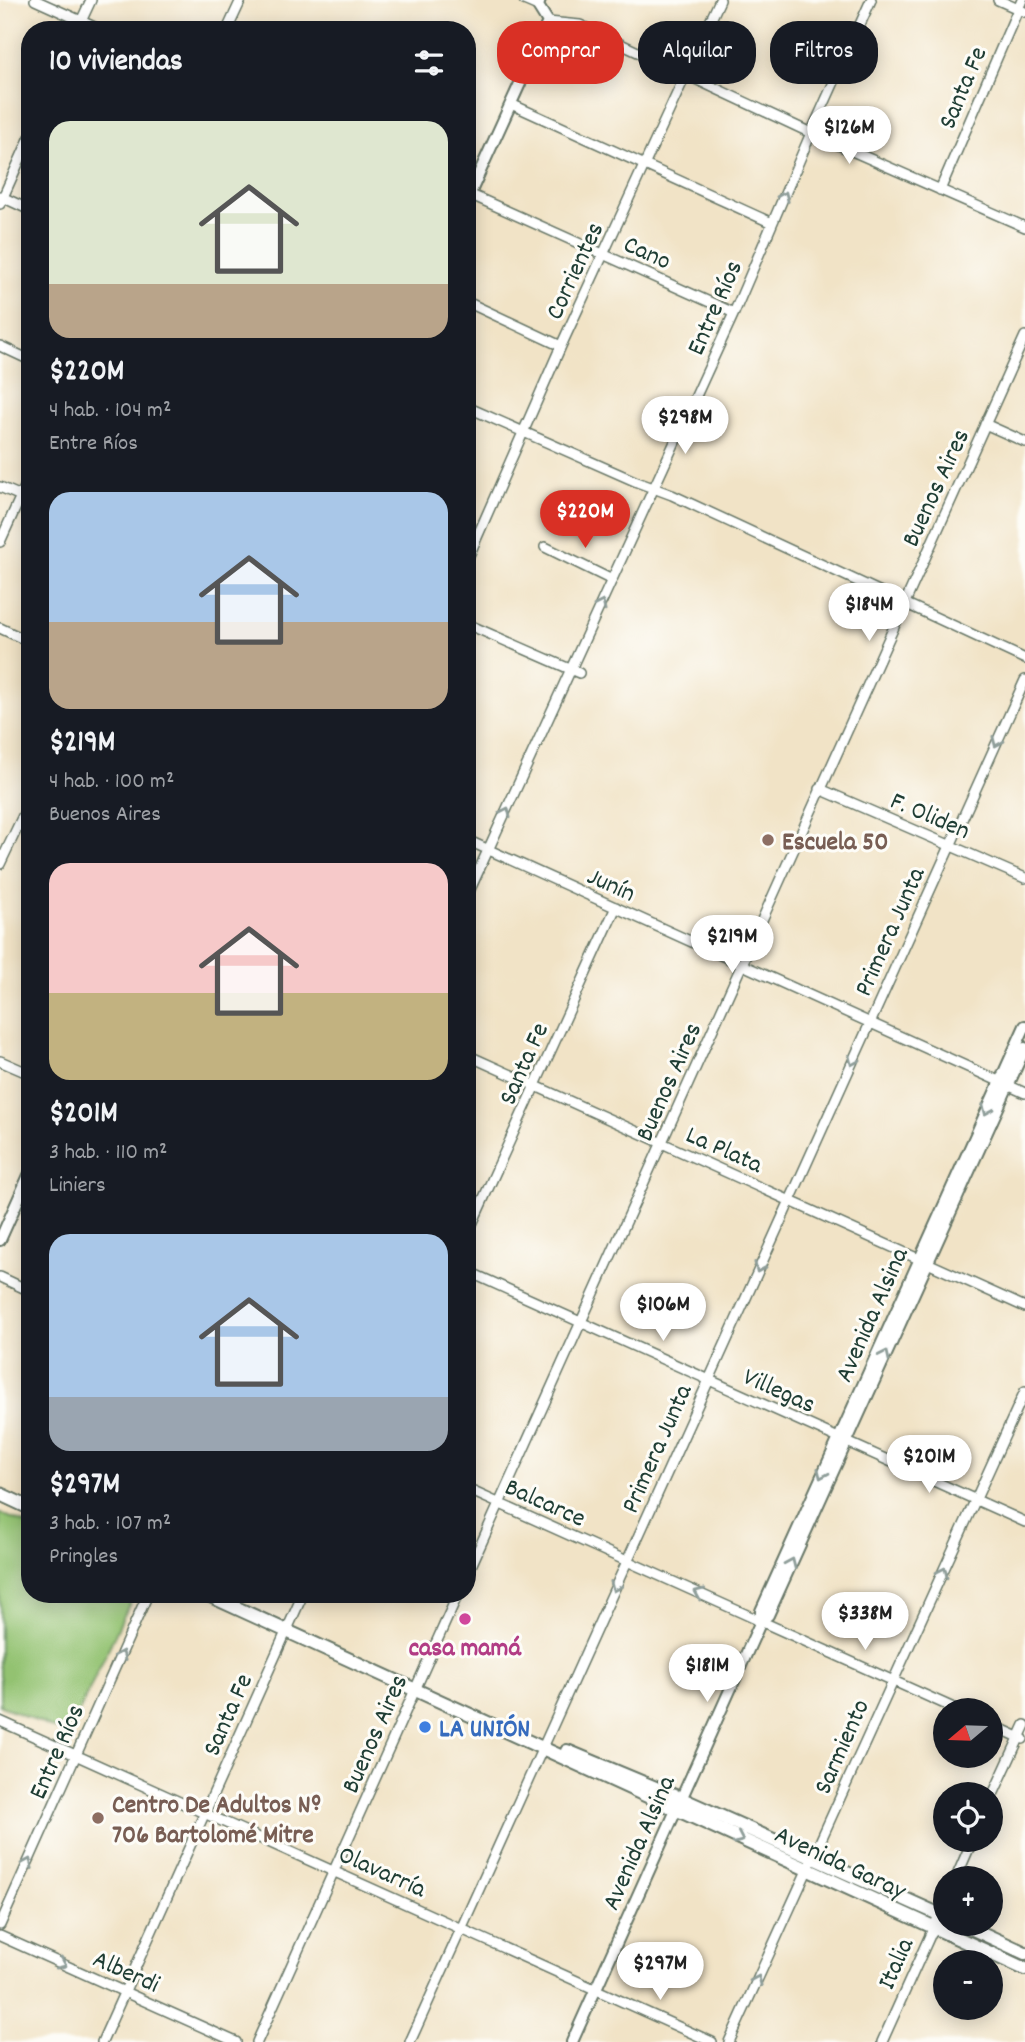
<!DOCTYPE html>
<html lang="es">
<head>
<meta charset="utf-8">
<style>
	:root { --surface:#171b24; --page:#20242c; --text:#f1f3f6; --muted:#9ea1a6; --accent:#d93025 }
	body { margin:0; font-family:Dekko,sans-serif; background:var(--page); color:var(--text); height:100vh; display:flex; flex-direction:column; font-size:26px; white-space:nowrap }
	* { box-sizing:border-box; margin:0 }
	p { font-size:23px; color:var(--muted) }
	.icon { flex:none; width:38px; height:38px; fill:none; stroke:currentColor; stroke-width:2; stroke-linecap:round; stroke-linejoin:round }
	.map { position:relative; flex:1; overflow:hidden }
	.sheet { position:absolute; left:21px; top:21px; width:455px; height:1582px; display:flex; flex-direction:column; background:var(--surface); border-radius:28px; box-shadow:0 4px 18px #0003 }
	.sheet>* { flex:none }
	.banner { position:absolute; left:497px; top:21px; width:422px; height:63px; display:flex; gap:14px }
	.needle { width:46px; rotate:251deg }
	.tools { position:absolute; left:933px; top:1698px; display:grid; gap:14px }
	.tools a { display:grid; place-items:center; width:70px; height:70px; border-radius:50%; background:var(--surface); box-shadow:0 4px 18px #0003; font-size:35px }
	.price { position:absolute; translate:-50% -60px; padding:0 16px; border-radius:24px; background:#fff; color:#222; font-size:23px; line-height:46px; filter:drop-shadow(0 2px 4px #0008) }
	.price::after { content:''; position:absolute; left:50%; top:42px; width:21px; height:16px; margin-left:-10px; background:inherit; clip-path:polygon(0 0,100% 0,50% 100%) }
	.price.on { background:var(--accent); color:#fff }
	ul { padding:0; list-style:none }
	li { display:grid; align-content:center; gap:14px; height:371px; padding:0 28px }
	li span { display:grid; place-items:center; height:217px; border-radius:21px; color:#555 }
	li>.icon { margin-inline-start:auto }
	span .icon { width:126px; height:126px; fill:#fffc; stroke-width:1 }
	li b { font-size:30px }
	h2 { display:flex; justify-content:space-between; align-items:center; height:84px; padding:0 28px; font-size:30px }
	.tag { padding:0 24px; border-radius:28px; background:var(--surface); box-shadow:0 4px 18px #0003; font-size:24px; line-height:63px }
	.tag.on { background:var(--accent); color:#fff }
	.map>svg:first-child { display:block }
	.green { fill:#93c271; stroke:#598052; stroke-width:2 }
	.lines { fill:none; stroke-linecap:round; stroke-linejoin:round }
	.minor-casing { stroke:#687767; stroke-width:12 }
	.tertiary-casing { stroke:#687767; stroke-width:14 }
	.secondary-casing { stroke:#687767; stroke-width:16 }
	.minor { stroke:#fff; stroke-width:9 }
	.tertiary { stroke:#fff; stroke-width:10 }
	.secondary { stroke:#fff; stroke-width:12 }
	.oneway { stroke:#8f9e9a }
	.education-dot { fill:#8d6e63; stroke:#fdfcf7; stroke-width:2.5 }
	.hotel-dot { fill:#d1479c; stroke:#fdfcf7; stroke-width:2.5 }
	.shop-dot { fill:#3f7fe0; stroke:#fdfcf7; stroke-width:2.5 }
	.labels { text-anchor:middle; stroke-width:6; stroke-linejoin:round; paint-order:stroke }
	.street-label { font-size:26px; fill:#1f3d34; stroke:#fdfcf7 }
	.education-label { font-size:26px; font-weight:bold; fill:#785e54; stroke:#fdfcf7; text-anchor:start }
	.hotel-label { font-size:26px; font-weight:bold; fill:#b23c85; stroke:#fdfcf7 }
	.shop-label { font-size:26px; font-weight:bold; fill:#366cbe; stroke:#fdfcf7; text-anchor:start }
</style>
</head>
<body>
<div class="map">
<svg width="1025" height="2042" viewBox="0 0 1025 2042">
	<rect width="100%" height="100%" fill="#fdfcf7"/>
	<filter id="ink" filterUnits="userSpaceOnUse"><feTurbulence type="fractalNoise" baseFrequency=".0143" numOctaves="2"/><feDisplacementMap in="SourceGraphic" scale="14" xChannelSelector="R" yChannelSelector="G"/><feConvolveMatrix kernelMatrix="1 2 1 2 8 2 1 2 1" color-interpolation-filters="sRGB"/></filter>
	<filter id="wash" filterUnits="userSpaceOnUse"><feTurbulence type="fractalNoise" baseFrequency=".00686" numOctaves="4" result="noise"/><feDisplacementMap in="SourceGraphic" scale="28" xChannelSelector="R" yChannelSelector="G"/><feGaussianBlur stdDeviation="1.57" result="paint"/><feColorMatrix in="noise" values="0 0 0 0 0 0 0 0 0 0 0 0 0 0 0 0 0 1.4 0 .05"/><feComposite in="paint" operator="in"/></filter>
	<g filter="url(#wash)">
		<rect width="100%" height="100%" fill="#f1e3c6"/>
		<!-- green -->
		<path class="green" d="M0 1513 30 1526V1594H134L68 1735 0 1705Z"/>
	</g>
	<g filter="url(#ink)">
		<g class="lines">
			<defs>
				<path id="minor" d="M35 0 101 30
					M524 0 538 6
					M998 0 1025 12
					M548 22 580 25 811 133 1025 227
					M77 30 91 0
					M227 30 241 0
					M511 104 772 223
					M940 190 1022 0
					M467 193 734 313
					M0 196 30 210
					M0 204 30 137
					M467 302 561 346
					M0 346 30 360
					M467 407 637 482 672 495 1025 659
					M985 424 1025 442
					M0 487 21 496
					M0 542 30 476
					M545 547 612 580
					M467 560 561 346 720 0
					M467 624 579 673
					M0 628 30 642
					M820 789 1025 878
					M467 840 1025 1093
					M0 864 30 801
					M467 896 734 313 811 133 871 0
					M467 1055 1025 1307
					M0 1061 30 1074
					M467 1235 616 907
					M467 1271 1025 1522
					M0 1277 30 1291
					M467 1489 958 1710
					M467 1575 1025 336
					M0 1721 712 2042
					M990 1724 1023 1739
					M990 1801 1025 1725
					M956 1878 973 1839
					M0 1925 148 1594
					M0 1936 236 2042
					M102 2042 303 1594
					M257 2042 458 1594
					M410 2042 1025 680
					M729 2042 1025 1391
					M882 2042 945 1902"/>
				<path id="tertiary" d="M467 200 548 22 538 6 540 0
					M1025 1026 761 1611V1621L768 1615 1025 1048
					M0 1240 30 1173
					M572 2042 761 1621"/>
				<path id="secondary" d="M0 1494 30 1508
					M206 1594 1025 1969
					M567 1751 682 1799 945 1917
					M960 1923 1025 1953"/>
			</defs>
			<!-- minor casing -->
			<use href="#minor" class="minor-casing"/>
			<!-- tertiary casing -->
			<use href="#tertiary" class="tertiary-casing"/>
			<!-- secondary casing -->
			<use href="#secondary" class="secondary-casing"/>
			<!-- minor -->
			<use href="#minor" class="minor"/>
			<!-- tertiary -->
			<use href="#tertiary" class="tertiary"/>
			<!-- secondary -->
			<use href="#secondary" class="secondary"/>
		</g>
		<!-- one-way arrows -->
		<defs><path id="oneway-chevron" d="M-2-3.5L2.5 0L-2 3.5" fill="none" stroke-width="1.6" stroke-linecap="round" stroke-linejoin="round" transform="scale(1.75)"/></defs>
		<g class="oneway">
			<use href="#oneway-chevron" transform="translate(784 196) rotate(-67)"/>
			<use href="#oneway-chevron" transform="translate(601 605) rotate(-65)"/>
			<use href="#oneway-chevron" transform="translate(997 742) rotate(114)"/>
			<use href="#oneway-chevron" transform="translate(506 812) rotate(-65)"/>
			<use href="#oneway-chevron" transform="translate(853 1061) rotate(114)"/>
			<use href="#oneway-chevron" transform="translate(987 1110) rotate(114)"/>
			<use href="#oneway-chevron" transform="translate(759 1268) rotate(114)"/>
			<use href="#oneway-chevron" transform="translate(885 1355) rotate(-65)"/>
			<use href="#oneway-chevron" transform="translate(822 1474) rotate(114)"/>
			<use href="#oneway-chevron" transform="translate(791 1563) rotate(-66)"/>
			<use href="#oneway-chevron" transform="translate(943 1572) rotate(-65)"/>
			<use href="#oneway-chevron" transform="translate(615 1587) rotate(114)"/>
			<use href="#oneway-chevron" transform="translate(699 1593) rotate(-156)"/>
			<use href="#oneway-chevron" transform="translate(121 1655) rotate(-66)"/>
			<use href="#oneway-chevron" transform="translate(739 1839) rotate(25)"/>
			<use href="#oneway-chevron" transform="translate(28 1863) rotate(-66)"/>
			<use href="#oneway-chevron" transform="translate(62 1964) rotate(24)"/>
			<use href="#oneway-chevron" transform="translate(757 1980) rotate(-66)"/>
		</g>
	</g>
	<!-- markers -->
	<g class="education-dot">
		<circle cx="768" cy="840" r="7"/>
		<circle cx="98" cy="1818" r="7"/>
	</g>
	<circle class="hotel-dot" cx="465" cy="1619" r="7"/>
	<circle class="shop-dot" cx="425" cy="1727" r="7"/>
	<g class="labels">
		<!-- street labels -->
		<g class="street-label">
			<text transform="translate(961 87) rotate(-67)" y="9">Santa Fe</text>
			<text transform="translate(648 251) rotate(24)" y="9">Cano</text>
			<text transform="translate(573 270) rotate(-65)" y="9">Corrientes</text>
			<text transform="translate(713 307) rotate(-66)" y="9">Entre Ríos</text>
			<text transform="translate(934 487) rotate(-65)" y="9">Buenos Aires</text>
			<text transform="translate(931 814) rotate(23)" y="9">F. Oliden</text>
			<text transform="translate(612 883) rotate(24)" y="9">Junín</text>
			<text transform="translate(888 931) rotate(-66)" y="9">Primera Junta</text>
			<text transform="translate(522 1063) rotate(-66)" y="9">Santa Fe</text>
			<text transform="translate(667 1081) rotate(-66)" y="9">Buenos Aires</text>
			<text transform="translate(725 1148) rotate(24)" y="9">La Plata</text>
			<text transform="translate(870 1314) rotate(-66)" y="9">Avenida Alsina</text>
			<text transform="translate(780 1389) rotate(24)" y="9">Villegas</text>
			<text transform="translate(655 1448) rotate(-66)" y="9">Primera Junta</text>
			<text transform="translate(546 1501) rotate(24)" y="9">Balcarce</text>
			<text transform="translate(226 1714) rotate(-66)" y="9">Santa Fe</text>
			<text transform="translate(373 1733) rotate(-66)" y="9">Buenos Aires</text>
			<text transform="translate(840 1746) rotate(-66)" y="9">Sarmiento</text>
			<text transform="translate(55 1751) rotate(-66)" y="9">Entre Ríos</text>
			<text transform="translate(637 1842) rotate(-66)" y="9">Avenida Alsina</text>
			<text transform="translate(841 1861) rotate(25)" y="9">Avenida Garay</text>
			<text transform="translate(383 1870) rotate(24)" y="9">Olavarría</text>
			<text transform="translate(894 1963) rotate(-66)" y="9">Italia</text>
			<text transform="translate(127 1970) rotate(24)" y="9">Alberdi</text>
		</g>
		<!-- education labels -->
		<g class="education-label">
			<text x="782" y="849">Escuela 50</text>
			<text x="112" y="1812">Centro De Adultos Nº<tspan x="112" dy="30">706 Bartolomé Mitre</tspan></text>
		</g>
		<!-- hotel labels -->
		<g class="hotel-label">
			<text x="465" y="1655">casa mamá</text>
		</g>
		<!-- shop labels -->
		<g class="shop-label">
			<text x="439" y="1736">LA UNIÓN</text>
		</g>
	</g>
</svg>
<div class="tools">
<a><svg class="needle" viewBox="-14 -14 28 28"><path d="M0-13l5 13h-10z" fill="#e53935"/><path d="M0 13l5-13h-10z" fill="#9ea1a6"/></svg></a>
<a><svg class="icon" aria-label="locate" viewBox="0 0 24 24"><circle cx="12" cy="12" r="6"/><path d="M12 2v4M12 18v4M2 12h4M18 12h4"/></svg></a>
<a>+</a>
<a>−</a>
</div>
<b class="price" style="left:849px;top:166px">$126M</b>
<b class="price" style="left:685px;top:456px">$298M</b>
<b class="price on" style="left:585px;top:550px">$220M</b>
<b class="price" style="left:869px;top:643px">$184M</b>
<b class="price" style="left:732px;top:975px">$219M</b>
<b class="price" style="left:663px;top:1343px">$106M</b>
<b class="price" style="left:929px;top:1495px">$201M</b>
<b class="price" style="left:865px;top:1652px">$338M</b>
<b class="price" style="left:707px;top:1704px">$181M</b>
<b class="price" style="left:660px;top:2002px">$297M</b>
<div class="banner">
<a class="tag on">Comprar</a>
<a class="tag">Alquilar</a>
<a class="tag">Filtros</a>
</div>
<section class="sheet">
<h2>10 viviendas<svg class="icon" aria-label="filters" viewBox="0 0 24 24"><path d="M4 7h16M4 17h16"/><circle cx="9" cy="7" r="2"/><circle cx="15" cy="17" r="2"/></svg></h2>
<ul>
<li><span style="background:linear-gradient(#dfe7d0 75%,#b9a48a 0)"><svg class="icon" aria-label="home" viewBox="0 0 24 24"><path d="M3 11l9-7 9 7M6 9v11h12V9"/></svg></span><div><b>$220M</b><p>4 hab. · 104 m²</p><p>Entre Ríos</p></div></li>
<li><span style="background:linear-gradient(#a9c7e8 60%,#b9a48a 0)"><svg class="icon" aria-label="home" viewBox="0 0 24 24"><path d="M3 11l9-7 9 7M6 9v11h12V9"/></svg></span><div><b>$219M</b><p>4 hab. · 100 m²</p><p>Buenos Aires</p></div></li>
<li><span style="background:linear-gradient(#f6c9c9 60%,#c2b280 0)"><svg class="icon" aria-label="home" viewBox="0 0 24 24"><path d="M3 11l9-7 9 7M6 9v11h12V9"/></svg></span><div><b>$201M</b><p>3 hab. · 110 m²</p><p>Liniers</p></div></li>
<li><span style="background:linear-gradient(#a9c7e8 75%,#9aa5b1 0)"><svg class="icon" aria-label="home" viewBox="0 0 24 24"><path d="M3 11l9-7 9 7M6 9v11h12V9"/></svg></span><div><b>$297M</b><p>3 hab. · 107 m²</p><p>Pringles</p></div></li>
</ul>
</section>
</div>
</body>
</html>
